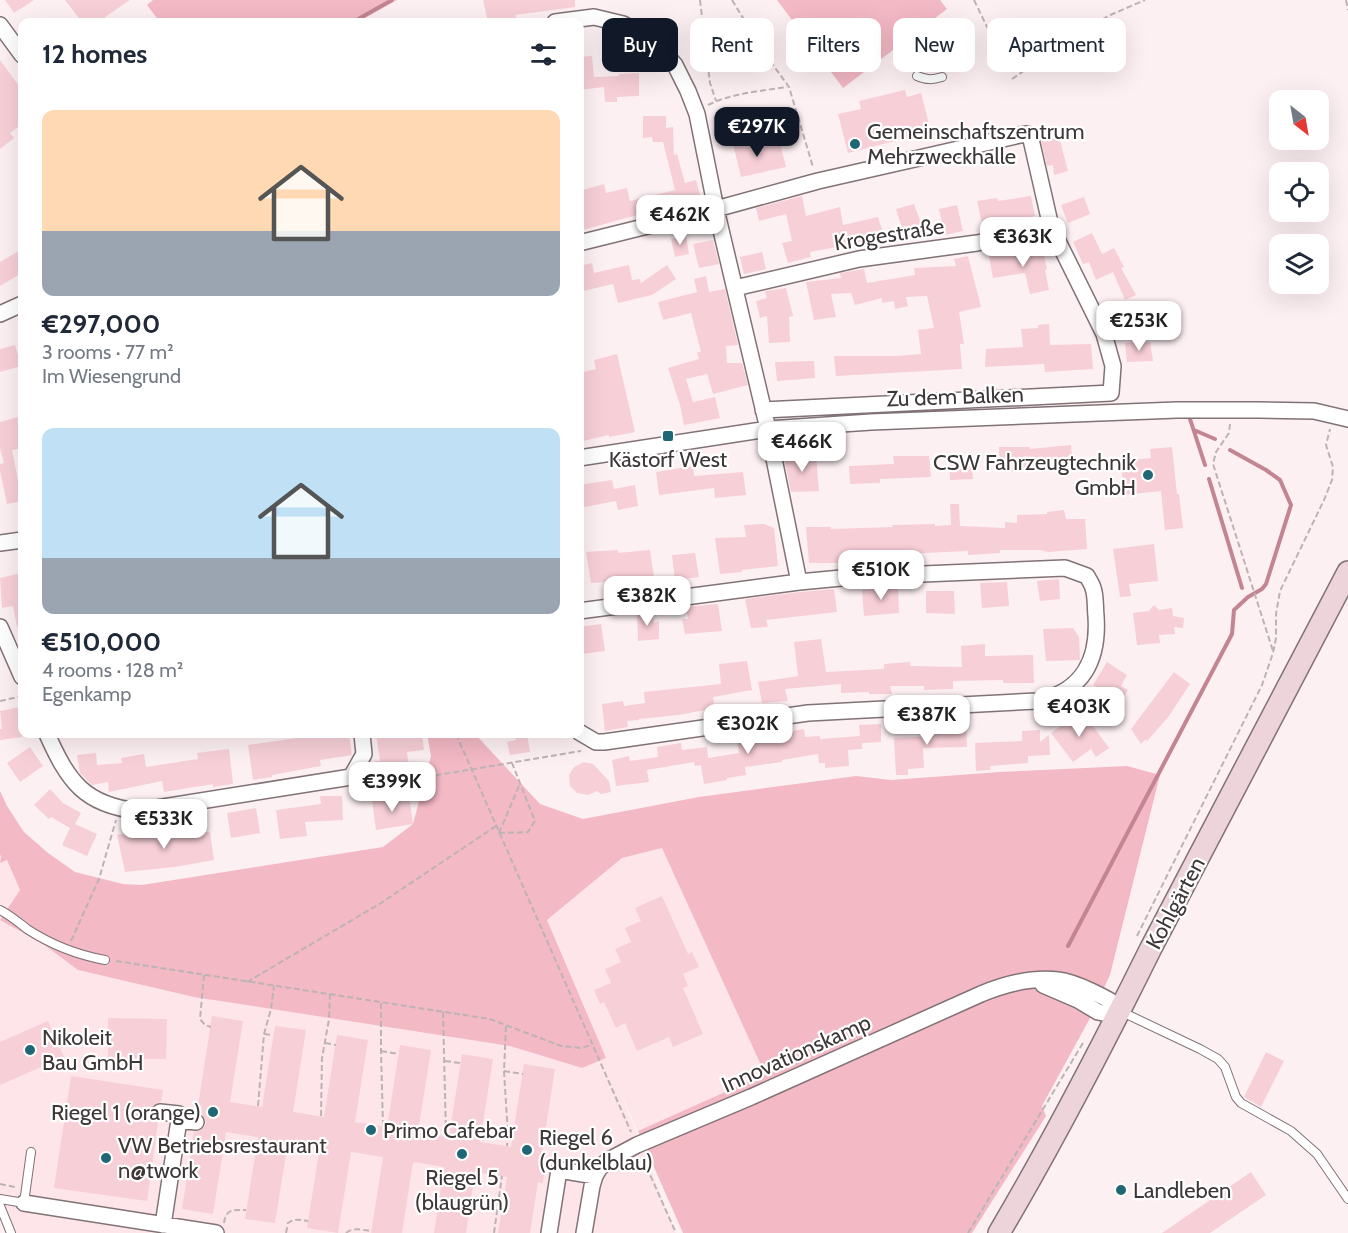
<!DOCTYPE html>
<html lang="en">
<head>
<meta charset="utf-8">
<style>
	:root { --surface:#fff; --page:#f2f2f3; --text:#1f2937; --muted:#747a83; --accent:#111827 }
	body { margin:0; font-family:Cabin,sans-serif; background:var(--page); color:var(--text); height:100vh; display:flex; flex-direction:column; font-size:22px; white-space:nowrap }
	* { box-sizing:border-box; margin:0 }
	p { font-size:20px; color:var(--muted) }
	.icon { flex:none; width:33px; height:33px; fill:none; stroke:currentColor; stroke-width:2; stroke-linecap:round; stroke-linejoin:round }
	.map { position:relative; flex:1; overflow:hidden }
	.sheet { position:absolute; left:18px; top:18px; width:566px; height:720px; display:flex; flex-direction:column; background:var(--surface); border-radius:12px; box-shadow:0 6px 24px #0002 }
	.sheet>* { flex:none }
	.guide { position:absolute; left:602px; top:18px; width:570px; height:54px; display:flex; gap:12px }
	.needle { width:39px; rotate:149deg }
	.buttons { position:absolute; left:1269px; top:90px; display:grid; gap:12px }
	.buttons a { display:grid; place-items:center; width:60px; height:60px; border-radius:12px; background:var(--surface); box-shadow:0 6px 24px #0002; font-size:30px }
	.price { position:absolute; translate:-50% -51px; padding:0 14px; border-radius:12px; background:#fff; color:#222; font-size:20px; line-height:39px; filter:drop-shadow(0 2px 3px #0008) }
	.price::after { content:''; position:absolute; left:50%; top:36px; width:18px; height:14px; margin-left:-9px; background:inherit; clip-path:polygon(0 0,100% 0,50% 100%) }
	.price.active { background:var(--accent); color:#fff }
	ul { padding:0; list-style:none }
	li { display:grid; align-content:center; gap:12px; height:318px; padding:0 24px }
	li span { display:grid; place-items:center; height:186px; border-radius:12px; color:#555 }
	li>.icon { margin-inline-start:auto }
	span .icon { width:108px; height:108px; fill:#fffc; stroke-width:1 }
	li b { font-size:26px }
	h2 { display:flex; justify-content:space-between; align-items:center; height:72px; padding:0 24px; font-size:26px }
	.chip { padding:0 21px; border-radius:12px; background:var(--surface); box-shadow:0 6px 24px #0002; font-size:21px; line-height:54px }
	.chip.active { background:var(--accent); color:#fff }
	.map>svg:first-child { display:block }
	.built { fill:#fee5ea }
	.green { fill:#f3b9c5 }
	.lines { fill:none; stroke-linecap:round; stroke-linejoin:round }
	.stream { stroke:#c38592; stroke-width:4 }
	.building { fill:#f7cfd7 }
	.lane-casing { stroke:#807275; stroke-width:10 }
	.street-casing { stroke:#807275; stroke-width:18 }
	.secondary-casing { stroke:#807275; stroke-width:24 }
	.path { stroke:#bdb3b5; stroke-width:2; stroke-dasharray:6 3; stroke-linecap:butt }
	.lane { stroke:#fff; stroke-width:8 }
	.street { stroke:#fff; stroke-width:15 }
	.secondary { stroke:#ecd4da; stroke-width:21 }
	.poi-dot { fill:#206776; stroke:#fff; stroke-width:2 }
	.labels { text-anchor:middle; stroke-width:4.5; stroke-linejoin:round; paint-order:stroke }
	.poi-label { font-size:22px; fill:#3d3738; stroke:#fff; text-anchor:start }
	.street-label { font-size:22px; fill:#3d3738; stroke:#fff }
</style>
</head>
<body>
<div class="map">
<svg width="1348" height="1233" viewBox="0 0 1348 1233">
	<rect width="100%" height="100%" fill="#fdf0f3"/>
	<!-- built -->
	<path class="built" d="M0 844 20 890 0 919Z
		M662 848 765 1074 638 1131 619 1089 676 1233H8L0 1215V920L43 944 78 970 194 997 510 1046 582 1068 606 1058 547 920 622 858Z"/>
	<!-- green -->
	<path class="green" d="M153 0H397L358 22H160L147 5Z
		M777 0H940L947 9 843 88Z
		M427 734H475L540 804 583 819 699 797 856 776 891 780 1000 772 1127 766 1160 775 1110 975 1089 1020 1042 1106 1046 1116 972 1233H683L638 1131 765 1074 662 848 622 858 547 920 606 1058 582 1068 510 1046 194 997 78 970 43 944 0 920 20 890 7 860 0 863 1 857 0 854V791L7 806 24 832 48 853 75 872 123 884 142 885 383 847 413 824 431 756Z"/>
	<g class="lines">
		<!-- stream -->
		<path class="stream" d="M353 22 392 0
			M1190 419 1205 465
			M1194 430 1215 439
			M1209 479 1242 588
			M1068 946 1232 634 1234 610 1248 597 1262 589 1266 584 1291 505 1280 480 1266 470 1230 450"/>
	</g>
	<!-- building -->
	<path class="building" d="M5 0H34L14 13Z
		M65 0H130L105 17 109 22H82Z
		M483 0H575V7L515 15 516 18 498 22H488Z
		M592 56 594 77 619 76V74L639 73V96L617 97V102H605L604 87 579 90V57Z
		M0 60 22 90V124L10 133 14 138 0 149Z
		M905 90 907 97 921 93 931 132 848 153 838 114 861 109 859 101Z
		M643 116H666V128L673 127 674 155 677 154 685 183 696 180 701 198 668 207V208L648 213V212L579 231V191L604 184 606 193 627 188 630 201 675 190 663 142H653L652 137 643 138Z
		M747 136 751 150 780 143 786 167 741 177 732 140Z
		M1059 137 1068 171 1054 175 1053 165 1047 166 1041 141Z
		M802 196 806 216 840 207 843 225 878 217 884 236 853 244 810 252 811 257 788 263 782 243 792 241 786 214 759 221 756 208Z
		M1031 196 1035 216 1008 221 983 228 977 201 997 198 998 201Z
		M1084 197 1090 214 1068 223 1061 205Z
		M914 204 922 226 903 232 896 209Z
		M957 205 963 231 945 235 939 209Z
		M1092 233 1102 254 1114 248 1124 267 1121 268 1136 295 1125 300 1113 272 1096 280 1089 262 1083 264 1073 242Z
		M686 236 689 254 675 257 671 239Z
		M713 240 719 264 699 268 693 244Z
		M1042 247 1047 269 1045 270 1049 290 1030 294 1025 273 993 278 989 256 1009 252V254Z
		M19 251 22 257V273L0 286V262Z
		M762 252 766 269 744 274 740 257Z
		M968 256 981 307 959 312 964 344H960L962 369 836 376 834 356H896L921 354 918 330 934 328 927 296 906 297 908 306 895 309 894 301 882 303V298L855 305 851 293 831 294 836 317 814 320 806 282 841 278 840 273 864 269 867 283 915 275 914 268 956 266 954 259Z
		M592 263 594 273 629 265 632 280 640 279 641 283 667 265 676 279 652 295 618 303 613 284 579 292V266Z
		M706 276 709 292 725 289 738 345 726 346 727 363H742L748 385 713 394 707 374 686 379 693 402 715 397 720 418 684 425 680 405 668 368 699 359 697 352H701L691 313 663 320 658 302 697 292 694 279Z
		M786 288 793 316 789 317 790 342 769 343 767 316 760 318 756 301 767 298 765 291Z
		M1118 301 1127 323 1112 329 1102 308Z
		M1049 324 1050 345 1091 344 1093 369 1045 372 1044 364 985 367 986 349 1023 347 1021 329 1038 328V325Z
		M1150 342 1153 361 1127 362 1125 343Z
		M15 345 21 366 0 372V349Z
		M617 354 635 432 609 437V435L579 442V421L584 420 579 402V373L596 369 594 360Z
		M814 361 815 378 777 381 775 362Z
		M18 417 20 428H22V448L12 450 22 501 7 504 0 471V464L4 463 0 448V422Z
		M1071 445 1073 469 1000 472 999 447H1030V449Z
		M1172 447 1177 494H1179L1183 528 1165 530 1161 491 1124 495 1121 461 1151 458 1150 449Z
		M816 455 819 491 791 492 784 457Z
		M893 456H929L931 477 880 479V483L850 484 849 466 894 464Z
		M949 460H972L973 479 950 480Z
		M693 466 694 476 743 472 746 495 715 498 714 488 659 495 656 472Z
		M612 480 614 489 635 485 638 506 618 510 616 501 579 508V485Z
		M950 504H959L960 526 1005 528V522L1017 523V515L1047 514V512L1064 510 1066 519H1085L1087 549 1048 552 1040 550H1000V553L968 555V551L880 555V559L848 560V563H809L806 527H831V529L893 527 892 525 935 524V526L951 525Z
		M764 524 774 528 778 566 742 570V572L720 574 715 538 746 537 744 525Z
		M1154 544 1158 581 1129 584 1131 596 1120 597 1113 549Z
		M618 550V553L650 550 655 584 632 586 631 580 591 583 586 552Z
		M695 553 699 577 675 580 672 555Z
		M22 573V626L17 627 13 606 2 608 0 578Z
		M1059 579 1060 599 1040 601 1037 581Z
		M1007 582 1009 606 982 608 980 583Z
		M898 587 899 613 864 616 862 590Z
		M834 589 837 612 766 620 768 627 751 628 745 599 800 592Z
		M926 591H954L955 614 926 613Z
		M718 604 722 631 685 634 682 619H688L686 607Z
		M1154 605 1159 610 1172 608 1173 616 1184 618 1183 628 1174 627 1175 634 1159 635 1160 643 1137 645 1133 613 1149 611Z
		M653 611 654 623 659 621V639L638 641 637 613Z
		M601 624 605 651 582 654 579 627Z
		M1073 628 1079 637 1080 660 1046 661 1043 629Z
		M821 639 826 672 884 669V664L910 662V666L962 667 961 646 985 644V656L1033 655 1034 683H1003V680L953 681V689L924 690V686H890L892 694H869V692L841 693V684L785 689 788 701 762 703 758 682 798 676 794 642Z
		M747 661 752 690 713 697 715 708 679 715 639 719V720L627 721 628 727 605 731 602 704 623 701 624 706 645 703 644 692 721 684 719 664Z
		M1107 662 1127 675 1121 686 1128 690 1122 699 1120 698 1116 706 1093 692 1096 686 1093 685Z
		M1174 672 1190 684 1169 716 1147 741 1146 739 1141 744 1131 729Z
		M20 707 22 722V737L0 740V729H2L0 711Z
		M1082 711 1109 748 1096 757 1091 749 1073 762 1051 733Z
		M881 724V742L862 743V749L848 750 849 766 825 768V763H819L818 754 782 760V762L745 767 746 775 727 778V780L704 784 701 765 695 766 694 762 647 770 649 782 616 786 612 760 629 756 630 761 658 757 657 747 681 743 682 750 707 747 708 758 739 753 737 741 776 735 775 734 804 729 805 737 820 736V739L860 736 859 725Z
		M957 724V726L966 725 967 747 923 748 924 768 908 769V775H896L894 738 935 736 934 725Z
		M1040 730V742L1049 735 1050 755 1028 756V763L990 766V770L976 771 975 743 1022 741V731Z
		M324 734H349L352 755 320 760 321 766 272 775V777L253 780 248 745Z
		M376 734H422L424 750 407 752 409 767 377 772 375 761H380Z
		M515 734H527L530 752 510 755 507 742 516 740Z
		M30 747 43 766 20 782 7 763Z
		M229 749 233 784 213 787V784L164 792 162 781 109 792 108 782 92 785 80 773 77 755 96 753 97 765 122 763 121 758 144 754 146 767 198 759 197 753Z
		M584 762 593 764 609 781 611 792 601 794 597 791 588 795 577 793 570 786 569 775 574 767Z
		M50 789 63 803 81 813 75 824 97 834 87 856 62 845 70 828 51 817 49 819 34 805Z
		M320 796H342L343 820 305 822 307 836 280 839 276 810 321 804Z
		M409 796 413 824 376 830 372 800Z
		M256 808 260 833 231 838 227 813Z
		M137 831 139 838 165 834 210 832 214 860 175 867 125 872 117 835Z
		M662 896 688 954 692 952 699 967 683 974 688 986 683 988 703 1034 673 1047 669 1037 637 1051 625 1023 616 1028 604 1002 600 1004 594 990 611 983 605 969 621 962 615 949 631 942 625 928 641 921 635 908Z
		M212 1016 243 1021 230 1102 262 1107 275 1026 306 1030 293 1112 324 1117 337 1035 368 1040 355 1122 387 1127 400 1045 431 1050 418 1132 449 1137 462 1054 493 1059 480 1142 511 1147 524 1064 555 1069 542 1152 547 1153 545 1166 543 1183 538 1182 530 1233H498L507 1177 475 1172 466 1233H434L444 1167 413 1162 402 1233H371L383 1157 351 1152 338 1233 307 1228 320 1146 288 1142 275 1223 245 1219 258 1137 226 1132 213 1214 182 1209 194 1132 200 1131 206 1124 205 1118 201 1114 197 1112Z
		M108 1018 167 1019 166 1059H108Z
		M48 1021 64 1057 0 1085V1042Z
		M1266 1052 1284 1061 1261 1107 1244 1097Z
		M71 1076 163 1090 161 1102 156 1103 150 1110 151 1116 158 1122 147 1201 54 1188Z
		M1251 1172 1266 1195 1210 1233H1162Z"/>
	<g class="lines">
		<defs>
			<path id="lane" d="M917 76C927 80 932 80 942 77
				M0 910C10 915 18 922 27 929 50 944 78 955 105 960
				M1122 1012 1200 1049 1218 1059 1225 1067 1236 1097 1241 1103 1291 1131 1317 1154 1348 1199
				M0 1199 24 1203 31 1152
				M0 1206 11 1233"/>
			<path id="street" d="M555 22 594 17 623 24 653 40 675 65 688 91 697 114 716 209 768 429 799 582
				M0 25 22 55
				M579 243 716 209 818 181 1020 135 1027 134 1030 135 1051 227 1104 334 1113 366 1111 393 763 410
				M735 288 859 259 977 243 1051 227
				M0 314 22 304
				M579 458 768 429 871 422 1177 410H1259L1314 411 1348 419
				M0 543 22 540
				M579 611 799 582 852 577 1065 568 1087 576C1089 580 1092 584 1093 588 1096 596 1095 607 1096 616 1099 660 1083 692 1037 701L808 713 604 742H596L579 732
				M0 627 22 677
				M47 734C68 781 84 805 138 811L351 777 364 754 362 734
				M1043 985 1078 1000 1098 1012 1118 1016
				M160 1112 179 1114V1120L196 1122
				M24 1203 216 1233
				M163 1225 179 1120
				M549 1233 559 1170 595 1176
				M584 1233 592 1186 595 1176 599 1169 607 1161 637 1145 751 1097 981 994C1005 984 1032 977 1058 980 1076 982 1107 998 1122 1008"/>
			<path id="secondary" d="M999 1233C1054 1140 1103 1045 1151 948L1348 572"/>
		</defs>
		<!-- lane casing -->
		<use href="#lane" class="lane-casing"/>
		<!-- street casing -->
		<use href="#street" class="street-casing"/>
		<!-- secondary casing -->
		<use href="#secondary" class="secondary-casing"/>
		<!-- path -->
		<path class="path" d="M700 0 710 83 716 101
			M732 0 765 54 789 87 813 167
			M974 0 989 31
			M1346 0 1348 10
			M1012 79 1058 47 1108 16 1145 0
			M708 105C732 93 762 91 787 87
			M938 138 940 134 950 128 952 135
			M1230 424 1229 433 1216 452 1213 464 1273 651
			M0 701 22 696
			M1073 717C1072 708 1076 702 1084 697
			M456 734 631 1132
			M365 783 372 786 581 751
			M499 833 528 832 535 821 512 763
			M499 833 519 786
			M1137 936 1262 685 1273 653 1276 638V614L1280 591 1324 500 1332 480 1333 467 1326 445 1330 429
			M71 941 99 879 116 820
			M116 961 490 1019 561 1046 581 1048 592 1045
			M204 975 200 1019 205 1025 211 1027
			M247 982 381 903 496 826
			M381 1003V1051L383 1126
			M443 1012 446 1136
			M506 1026 504 1071 508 1135 507 1146
			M264 1034 273 1035
			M325 1043 336 1045
			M381 1051 398 1054
			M445 1061 460 1063
			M504 1071 523 1074
			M258 1106 264 1034 271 1009 274 986
			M321 1116 322 1058 329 1019 330 994
			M643 1159 676 1233
			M0 1184 15 1187
			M224 1223C226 1208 234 1210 246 1210
			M286 1233 288 1223C295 1218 300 1220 308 1221
			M346 1233C353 1227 362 1230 371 1231
			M494 1233 502 1176
			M968 1233 1083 1043"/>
		<!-- lane -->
		<use href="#lane" class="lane"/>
		<!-- street -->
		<use href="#street" class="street"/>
		<!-- secondary -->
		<use href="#secondary" class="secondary"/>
	</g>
	<!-- markers -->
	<g class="poi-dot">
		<circle cx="855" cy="144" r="6"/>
		<rect x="662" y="430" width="12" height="12" rx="3"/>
		<circle cx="1148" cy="475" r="6"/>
		<circle cx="30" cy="1050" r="6"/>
		<circle cx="213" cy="1112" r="6"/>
		<circle cx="371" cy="1130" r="6"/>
		<circle cx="527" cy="1150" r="6"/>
		<circle cx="462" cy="1154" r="6"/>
		<circle cx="106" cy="1158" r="6"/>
		<circle cx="1121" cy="1190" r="6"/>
	</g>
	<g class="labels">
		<!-- poi labels -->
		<g class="poi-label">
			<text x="867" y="139">Gemeinschaftszentrum<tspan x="867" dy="25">Mehrzweckhalle</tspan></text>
			<text x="668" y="467" text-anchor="middle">Kästorf West</text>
			<text x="1136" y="470" text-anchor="end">CSW Fahrzeugtechnik<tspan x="1136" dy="25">GmbH</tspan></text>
			<text x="42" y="1045">Nikoleit<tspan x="42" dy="25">Bau GmbH</tspan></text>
			<text x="201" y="1120" text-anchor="end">Riegel 1 (orange)</text>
			<text x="383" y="1138">Primo Cafebar</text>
			<text x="539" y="1145">Riegel 6<tspan x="539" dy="25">(dunkelblau)</tspan></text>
			<text x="118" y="1153">VW Betriebsrestaurant<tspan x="118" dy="25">n@twork</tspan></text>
			<text x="462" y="1185" text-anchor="middle">Riegel 5<tspan x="462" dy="25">(blaugrün)</tspan></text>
			<text x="1133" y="1198">Landleben</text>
		</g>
		<!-- street labels -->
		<g class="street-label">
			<text transform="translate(889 234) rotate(-9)" y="8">Krogestraße</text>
			<text transform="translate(955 396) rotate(-2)" y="8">Zu dem Balken</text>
			<text transform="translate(1175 903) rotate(-62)" y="8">Kohlgärten</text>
			<text transform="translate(796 1053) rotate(-24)" y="8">Innovationskamp</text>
		</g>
	</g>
</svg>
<div class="buttons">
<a><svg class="needle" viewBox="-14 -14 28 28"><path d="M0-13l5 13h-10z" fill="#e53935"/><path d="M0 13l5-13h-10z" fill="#747a83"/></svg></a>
<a><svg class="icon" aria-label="locate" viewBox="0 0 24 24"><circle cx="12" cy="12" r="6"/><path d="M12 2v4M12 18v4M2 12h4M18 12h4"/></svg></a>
<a><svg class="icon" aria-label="layers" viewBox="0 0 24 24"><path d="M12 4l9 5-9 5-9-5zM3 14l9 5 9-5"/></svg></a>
</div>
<b class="price active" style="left:757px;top:158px">€297K</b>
<b class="price" style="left:680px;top:246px">€462K</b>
<b class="price" style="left:1023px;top:268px">€363K</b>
<b class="price" style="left:1139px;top:352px">€253K</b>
<b class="price" style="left:802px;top:473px">€466K</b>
<b class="price" style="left:881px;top:601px">€510K</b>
<b class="price" style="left:647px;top:627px">€382K</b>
<b class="price" style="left:1079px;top:738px">€403K</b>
<b class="price" style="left:927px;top:746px">€387K</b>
<b class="price" style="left:748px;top:755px">€302K</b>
<b class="price" style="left:392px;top:813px">€399K</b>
<b class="price" style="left:164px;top:850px">€533K</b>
<div class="guide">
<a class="chip active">Buy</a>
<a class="chip">Rent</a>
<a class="chip">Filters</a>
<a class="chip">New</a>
<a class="chip">Apartment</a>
</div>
<section class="sheet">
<h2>12 homes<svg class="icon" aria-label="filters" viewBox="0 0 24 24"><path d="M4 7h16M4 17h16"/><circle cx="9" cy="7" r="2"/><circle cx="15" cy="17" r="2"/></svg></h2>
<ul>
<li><span style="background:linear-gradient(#ffd9b3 65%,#9aa5b1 0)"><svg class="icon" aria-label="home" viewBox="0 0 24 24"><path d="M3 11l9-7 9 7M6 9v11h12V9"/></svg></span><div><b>€297,000</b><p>3 rooms · 77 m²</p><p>Im Wiesengrund</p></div></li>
<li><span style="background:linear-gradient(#bfe0f5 70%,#9aa5b1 0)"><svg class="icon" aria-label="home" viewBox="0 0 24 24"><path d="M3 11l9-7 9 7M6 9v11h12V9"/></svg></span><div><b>€510,000</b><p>4 rooms · 128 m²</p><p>Egenkamp</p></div></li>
</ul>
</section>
</div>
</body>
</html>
